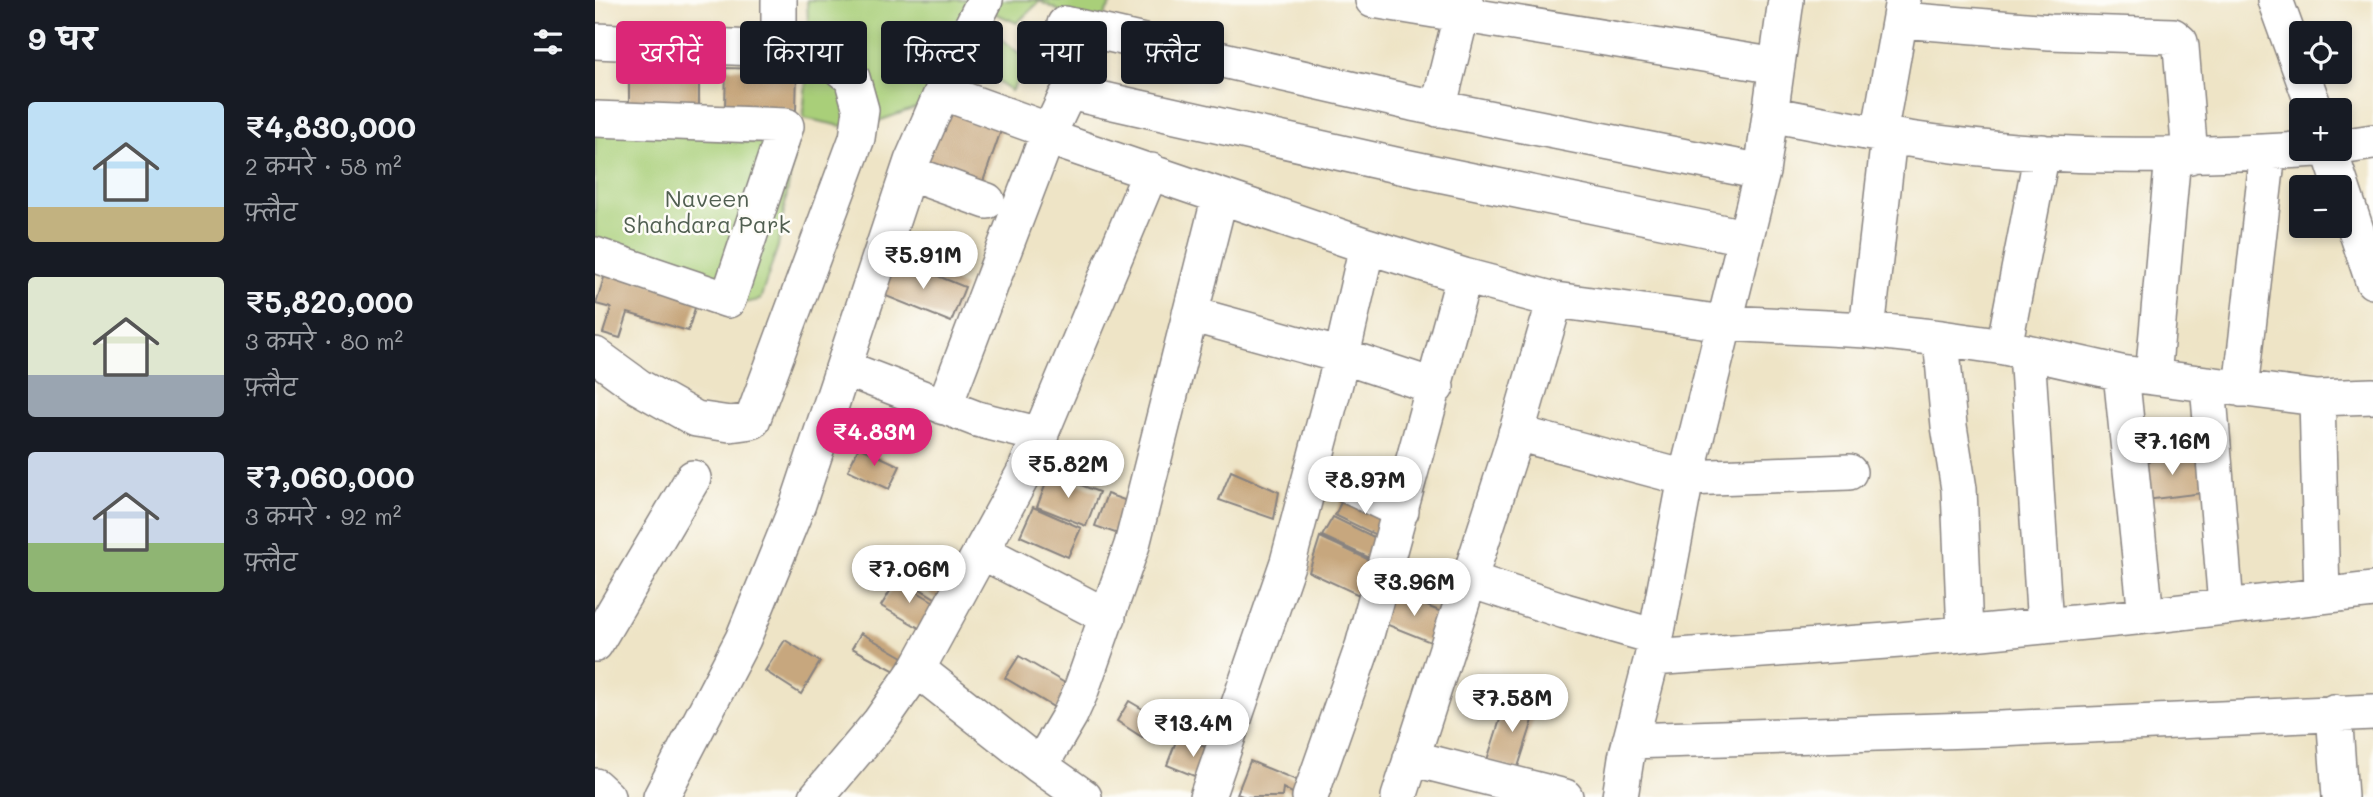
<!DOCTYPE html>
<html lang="hi">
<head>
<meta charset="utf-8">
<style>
	:root { --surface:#171b24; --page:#20242c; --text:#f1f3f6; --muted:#9ea1a6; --accent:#db2777 }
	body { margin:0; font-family:Mali,"Playpen Sans Deva",sans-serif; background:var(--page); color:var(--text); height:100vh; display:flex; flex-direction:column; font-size:26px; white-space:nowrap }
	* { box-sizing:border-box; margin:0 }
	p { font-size:23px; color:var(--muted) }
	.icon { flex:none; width:38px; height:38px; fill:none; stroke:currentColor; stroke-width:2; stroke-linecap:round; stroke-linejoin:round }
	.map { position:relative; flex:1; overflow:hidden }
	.drawer { display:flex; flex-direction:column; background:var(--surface); width:595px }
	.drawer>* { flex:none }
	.banner { position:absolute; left:21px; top:21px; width:665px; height:63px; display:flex; gap:14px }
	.fabs { position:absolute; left:1694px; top:21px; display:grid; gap:14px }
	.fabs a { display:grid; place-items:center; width:63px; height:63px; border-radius:7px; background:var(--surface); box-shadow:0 4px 10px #0003; font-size:35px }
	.price { position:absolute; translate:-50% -60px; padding:0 16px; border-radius:24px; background:#fff; color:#222; font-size:23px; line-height:46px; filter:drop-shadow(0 2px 4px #0008) }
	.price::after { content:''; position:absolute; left:50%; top:42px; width:21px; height:16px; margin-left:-10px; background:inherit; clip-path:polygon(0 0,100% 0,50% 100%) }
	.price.current { background:var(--accent); color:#fff }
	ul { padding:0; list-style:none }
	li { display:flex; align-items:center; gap:21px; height:175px; padding:0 28px }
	li span { display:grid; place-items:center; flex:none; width:196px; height:140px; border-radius:7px; color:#555 }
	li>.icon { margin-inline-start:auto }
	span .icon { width:84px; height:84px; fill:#fffc; stroke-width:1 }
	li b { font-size:30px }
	h2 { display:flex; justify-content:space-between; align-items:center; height:84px; padding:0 28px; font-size:30px }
	.pill { padding:0 24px; border-radius:7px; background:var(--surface); box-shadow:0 4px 10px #0003; font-size:24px; line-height:63px }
	.pill.current { background:var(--accent); color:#fff }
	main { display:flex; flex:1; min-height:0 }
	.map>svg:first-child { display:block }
	.green { fill:#a9cf79; stroke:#66785a; stroke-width:2 }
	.building { fill:#c7a77e }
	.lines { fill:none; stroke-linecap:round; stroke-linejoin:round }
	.minor-casing { stroke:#888380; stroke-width:38 }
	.minor { stroke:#fff; stroke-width:35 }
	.labels { text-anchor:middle; stroke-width:5; stroke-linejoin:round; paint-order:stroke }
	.park-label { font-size:23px; fill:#515f51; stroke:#fdfcf7 }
</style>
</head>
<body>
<main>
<section class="drawer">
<h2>9 घर<svg class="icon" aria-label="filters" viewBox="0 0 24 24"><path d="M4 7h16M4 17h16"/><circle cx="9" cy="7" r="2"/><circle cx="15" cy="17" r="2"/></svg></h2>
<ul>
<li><span style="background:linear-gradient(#bfe0f5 75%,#c2b280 0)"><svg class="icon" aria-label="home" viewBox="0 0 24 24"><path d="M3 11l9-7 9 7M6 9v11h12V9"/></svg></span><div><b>₹4,830,000</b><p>2 कमरे · 58 m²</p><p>फ़्लैट</p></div></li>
<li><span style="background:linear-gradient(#dfe7d0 70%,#9aa5b1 0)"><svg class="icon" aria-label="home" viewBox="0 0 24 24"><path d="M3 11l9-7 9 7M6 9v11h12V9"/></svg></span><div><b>₹5,820,000</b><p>3 कमरे · 80 m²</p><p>फ़्लैट</p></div></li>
<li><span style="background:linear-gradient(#c9d6e8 65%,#8fb573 0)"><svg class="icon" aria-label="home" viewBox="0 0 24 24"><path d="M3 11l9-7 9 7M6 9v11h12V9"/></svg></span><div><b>₹7,060,000</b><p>3 कमरे · 92 m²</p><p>फ़्लैट</p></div></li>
</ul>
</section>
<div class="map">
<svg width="1778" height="797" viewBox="0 0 1778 797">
	<rect width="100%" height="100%" fill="#fdfcf7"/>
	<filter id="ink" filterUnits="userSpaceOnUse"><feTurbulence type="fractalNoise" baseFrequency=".0143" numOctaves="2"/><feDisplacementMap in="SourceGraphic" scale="14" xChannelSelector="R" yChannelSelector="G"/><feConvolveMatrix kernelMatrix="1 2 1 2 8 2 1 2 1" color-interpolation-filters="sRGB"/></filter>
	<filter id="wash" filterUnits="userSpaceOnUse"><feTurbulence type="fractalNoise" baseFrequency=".00686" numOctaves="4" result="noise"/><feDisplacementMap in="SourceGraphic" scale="28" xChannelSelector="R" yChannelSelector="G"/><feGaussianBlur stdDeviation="1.57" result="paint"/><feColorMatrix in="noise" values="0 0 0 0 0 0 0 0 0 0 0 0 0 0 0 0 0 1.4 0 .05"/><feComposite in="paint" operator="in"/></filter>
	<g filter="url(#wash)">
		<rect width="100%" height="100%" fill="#eee4c6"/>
		<!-- green -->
		<path class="green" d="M212 0H518L501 30 445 1 422 23 397 12 391 26 436 63 416 91 383 68 363 93 261 129 208 118 214 45Z
			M0 127 200 146 183 246 165 300 133 306 0 242Z"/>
		<g id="blocks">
			<!-- building -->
			<path class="building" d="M34 67 104 68V109L34 108Z
				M131 68 202 70 201 110 130 108Z
				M351 98 410 119 384 193 325 172Z
				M301 259 370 287 356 322 286 294Z
				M11 271 103 298 93 331 33 313 25 338 8 333 16 308 1 304Z
				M264 447 305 466 294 489 253 470Z
				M1612 454 1616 492 1543 501 1538 463Z
				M636 471 684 492 679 519 624 500Z
				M455 473 504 492 491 526 442 507Z
				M512 494 541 504 529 536 500 526Z
				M749 496 799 514 789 539 740 515Z
				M438 507 486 528 473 557 425 536Z
				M738 517 785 540 779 560 727 536Z
				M725 537 781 563 764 595 714 572Z
				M315 566 352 589 345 601 307 578Z
				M302 580 341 603 326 629 286 606Z
				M795 591 854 615 843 645 783 621Z
				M266 633 308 657 300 671 257 648Z
				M190 640 225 662 206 694 170 671Z
				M424 656 475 686 462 709 410 678Z
				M912 698 942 708 922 770 892 760Z
				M534 701 563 718 550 739 522 721Z
				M583 736 625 753 614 782 572 765Z
				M655 761 716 786 705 797 688 788 687 797H650L642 794Z"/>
		</g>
	</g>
	<g filter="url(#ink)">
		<use href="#blocks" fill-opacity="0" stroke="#888380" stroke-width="2"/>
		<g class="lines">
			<defs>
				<path id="minor" d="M184 0V49
					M778 0 1182 66
					M1680 0 1720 110
					M1306 20 1455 32 1578 36 1585 42 1586 47 1595 156
					M470 24 817 103 1167 172
					M0 41 207 50 239 64 257 78 266 110 262 138 157 421 135 424 101 419 44 387 0 355
					M347 92 455 131
					M843 109 870 0
					M1175 114C1237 126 1298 138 1359 145 1480 160 1601 156 1722 149
					M0 119 191 126 133 300 0 255
					M1284 135 1308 0
					M452 137 772 246 869 276 960 300 1129 323 1272 330 1346 338 1409 347 1526 373 1722 398 1778 396
					M1745 147 1778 142
					M1734 149 1778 281
					M314 173 392 201
					M595 314 747 356 841 387
					M1272 330 1294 137
					M1346 338 1354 426 1364 489 1370 633
					M1409 347 1447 152
					M1432 352 1450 626
					M249 368 382 419 446 435
					M1526 373 1551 616
					M1558 377 1578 156
					M1613 384 1631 606
					M1646 389 1673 152
					M1722 398 1727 596
					M349 407 452 137 471 97 478 93 805 166 1149 237
					M921 433 1091 478 1254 472
					M718 469 806 511
					M386 551 513 617
					M875 580 970 611 1061 637
					M0 644 98 478
					M1057 658 1305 640 1551 616 1778 590
					M322 669 445 766 489 797
					M1739 712 1745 797
					M1035 741 1405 729 1778 712
					M816 758 970 797
					M445 766 475 715 485 693 537 545 625 196
					M0 786 12 797
					M66 797 148 639 203 504 317 161 368 44 390 0
					M222 797 285 722 322 669 430 471 556 171
					M612 797 693 562 744 368 772 246
					M715 797 768 646 869 276
					M804 797 919 441 960 300
					M1025 797 1031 758 1057 658 1091 478 1167 172 1191 0"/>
			</defs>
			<!-- minor casing -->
			<use href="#minor" class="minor-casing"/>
			<!-- minor -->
			<use href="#minor" class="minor"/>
		</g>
	</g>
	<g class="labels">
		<!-- park labels -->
		<g class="park-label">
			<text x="112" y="207">Naveen<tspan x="112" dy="26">Shahdara Park</tspan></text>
		</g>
	</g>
</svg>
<div class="fabs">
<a><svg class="icon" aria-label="locate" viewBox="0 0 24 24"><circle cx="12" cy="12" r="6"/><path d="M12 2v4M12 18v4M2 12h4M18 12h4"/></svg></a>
<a>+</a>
<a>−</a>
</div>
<b class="price" style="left:328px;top:291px">₹5.91M</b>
<b class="price current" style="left:279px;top:468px">₹4.83M</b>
<b class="price" style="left:1577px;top:477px">₹7.16M</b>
<b class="price" style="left:473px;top:500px">₹5.82M</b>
<b class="price" style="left:770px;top:516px">₹8.97M</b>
<b class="price" style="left:314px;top:605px">₹7.06M</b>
<b class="price" style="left:819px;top:618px">₹3.96M</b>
<b class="price" style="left:917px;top:734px">₹7.58M</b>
<b class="price" style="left:598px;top:759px">₹13.4M</b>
<div class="banner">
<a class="pill current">खरीदें</a>
<a class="pill">किराया</a>
<a class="pill">फ़िल्टर</a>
<a class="pill">नया</a>
<a class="pill">फ़्लैट</a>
</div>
</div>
</main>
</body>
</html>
